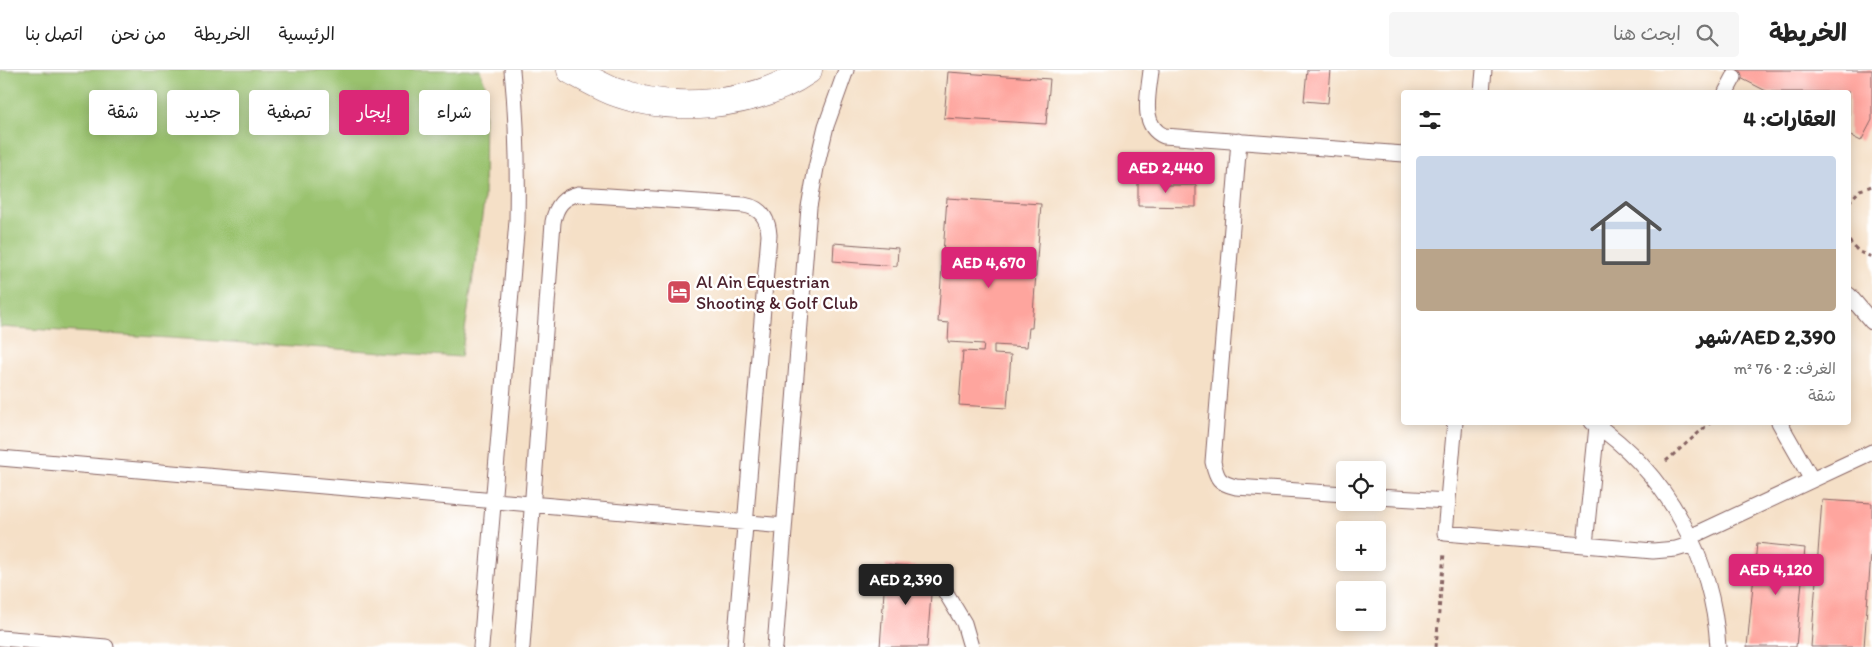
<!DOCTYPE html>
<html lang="ar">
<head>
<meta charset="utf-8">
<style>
	:root { --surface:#fff; --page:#f6f6f6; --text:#222; --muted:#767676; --line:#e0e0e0; --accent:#db2777 }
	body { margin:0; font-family:Itim,"Playpen Sans Arabic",sans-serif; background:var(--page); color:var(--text); direction:rtl; height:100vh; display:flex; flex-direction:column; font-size:19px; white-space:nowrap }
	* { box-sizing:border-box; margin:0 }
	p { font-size:16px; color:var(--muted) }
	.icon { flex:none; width:28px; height:28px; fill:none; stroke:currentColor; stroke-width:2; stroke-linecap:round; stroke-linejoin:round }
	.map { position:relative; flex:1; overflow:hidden; direction:ltr }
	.sheet { position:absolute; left:1401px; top:20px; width:450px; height:335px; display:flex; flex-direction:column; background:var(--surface); border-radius:5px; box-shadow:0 2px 12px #0003; direction:rtl }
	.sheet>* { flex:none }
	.top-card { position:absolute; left:15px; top:20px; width:475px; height:45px; direction:rtl; display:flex; gap:10px }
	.controls { position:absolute; left:1336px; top:391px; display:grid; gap:10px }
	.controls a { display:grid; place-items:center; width:50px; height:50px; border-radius:5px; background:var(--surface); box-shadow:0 2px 12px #0003; font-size:25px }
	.price { position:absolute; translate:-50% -42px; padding:0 11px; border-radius:5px; background:var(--accent); color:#fff; font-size:16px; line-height:32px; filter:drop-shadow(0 1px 2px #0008) }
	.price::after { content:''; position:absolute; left:50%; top:30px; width:15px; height:11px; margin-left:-8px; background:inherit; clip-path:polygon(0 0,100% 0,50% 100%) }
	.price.current { background:#222; color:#fff }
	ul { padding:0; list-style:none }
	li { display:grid; align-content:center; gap:10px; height:265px; padding:0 15px }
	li+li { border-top:1px solid var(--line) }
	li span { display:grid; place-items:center; height:155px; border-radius:5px; color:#555 }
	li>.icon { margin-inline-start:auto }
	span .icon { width:90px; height:90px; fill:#fffc; stroke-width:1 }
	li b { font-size:21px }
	h2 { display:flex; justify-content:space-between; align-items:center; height:60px; padding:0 15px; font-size:21px }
	.chip { padding:0 18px; border-radius:5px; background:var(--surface); box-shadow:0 2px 12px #0003; font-size:18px; line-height:45px }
	.chip.current { background:var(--accent); color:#fff }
	header { display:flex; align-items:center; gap:30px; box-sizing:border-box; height:70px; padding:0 25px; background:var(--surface); border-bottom:1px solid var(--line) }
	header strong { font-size:24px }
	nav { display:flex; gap:28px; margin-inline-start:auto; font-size:18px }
	.search { width:350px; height:45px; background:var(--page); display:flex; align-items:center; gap:12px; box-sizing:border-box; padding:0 18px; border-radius:5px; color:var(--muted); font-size:19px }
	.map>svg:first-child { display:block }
	.green { fill:#9ac26e; stroke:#72704c }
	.building { fill:#fea59e }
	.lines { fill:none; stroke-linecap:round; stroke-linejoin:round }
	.service-casing { stroke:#866362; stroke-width:17 }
	.minor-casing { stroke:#866362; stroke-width:29 }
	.path { stroke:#866362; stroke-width:3; stroke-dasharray:4 4; stroke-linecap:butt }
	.service { stroke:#fff; stroke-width:15 }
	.minor { stroke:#fff; stroke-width:28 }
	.labels { text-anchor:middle; stroke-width:5; stroke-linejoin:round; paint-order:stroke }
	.poi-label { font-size:18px; fill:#4a1f2b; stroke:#fff; text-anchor:start }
</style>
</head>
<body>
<header>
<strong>الخريطة</strong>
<div class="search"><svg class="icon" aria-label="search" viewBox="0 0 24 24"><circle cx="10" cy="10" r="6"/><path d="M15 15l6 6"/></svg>ابحث هنا</div>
<nav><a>الرئيسية</a><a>الخريطة</a><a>من نحن</a><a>اتصل بنا</a></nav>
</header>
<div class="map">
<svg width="1872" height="577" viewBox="0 0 1872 577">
	<rect width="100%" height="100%" fill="#fff"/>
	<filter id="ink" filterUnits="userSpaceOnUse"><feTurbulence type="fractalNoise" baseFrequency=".02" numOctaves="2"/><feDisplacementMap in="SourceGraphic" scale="10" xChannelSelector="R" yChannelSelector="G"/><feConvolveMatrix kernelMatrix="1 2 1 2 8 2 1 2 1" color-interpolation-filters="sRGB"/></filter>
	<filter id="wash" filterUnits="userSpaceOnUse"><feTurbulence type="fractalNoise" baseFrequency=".0096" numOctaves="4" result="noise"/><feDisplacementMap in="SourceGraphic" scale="20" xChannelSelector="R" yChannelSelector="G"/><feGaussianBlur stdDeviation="1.12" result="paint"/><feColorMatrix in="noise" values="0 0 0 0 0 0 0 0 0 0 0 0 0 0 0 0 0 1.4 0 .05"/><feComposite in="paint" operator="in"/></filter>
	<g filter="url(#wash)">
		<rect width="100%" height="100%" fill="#f5e0c7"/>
		<!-- green -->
		<path class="green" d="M0 0H480L485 14 484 133 461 287 0 257Z"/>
		<g id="blocks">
			<!-- building -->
			<path class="building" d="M1307 0H1331L1328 33 1304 31Z
				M1725 0H1872V50L1861 71 1849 65V22H1768Z
				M948 2 1050 9 1046 54 944 48Z
				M1138 109 1165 110V115H1196V137L1138 136Z
				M947 128 1041 134 1032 258H1029L1027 277 994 275V284L1011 285 1007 338 959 335 963 281 983 282 984 274 948 272 949 253 938 252Z
				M834 173 898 178 897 196 833 191Z
				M1822 430 1872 433V471L1864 577H1811Z
				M1757 473 1805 478 1796 577H1747Z
				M886 494 933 498 927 577H880Z"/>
		</g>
	</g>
	<g filter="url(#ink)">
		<use href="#blocks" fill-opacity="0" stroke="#866362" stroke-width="1"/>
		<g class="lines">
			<defs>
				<path id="service" d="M1151 0C1149 22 1139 55 1164 66L1404 84
					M1482 22 1484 0
					M1726 22 1734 7
					M1239 71 1213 392C1217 409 1219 413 1236 417L1345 424
					M1849 225 1872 252
					M1455 352 1445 463 1653 481 1676 479 1693 474
					M1592 352C1667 403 1713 488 1718 577
					M1779 352 1812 410
					M0 388 784 456
					M1378 427 1448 431
					M1690 467 1872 382
					M1585 475 1597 356
					M937 508 964 553 971 577
					M0 568 106 577
					M481 577 517 151C518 100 517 50 512 0
					M522 577 553 152C556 136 563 127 578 124L744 135C761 138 768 148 769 165L735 577
					M775 577 809 137 816 98 826 56 846 0"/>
				<path id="minor" d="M571 0C584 7 598 15 612 21 672 44 755 37 808 0"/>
			</defs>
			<!-- service casing -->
			<use href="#service" class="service-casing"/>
			<!-- minor casing -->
			<use href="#minor" class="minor-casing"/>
			<!-- path -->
			<path class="path" d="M1849 132 1860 120 1872 116
				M1849 171 1859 182 1872 187
				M1666 391 1711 352
				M1436 577 1444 483"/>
			<!-- service -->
			<use href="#service" class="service"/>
			<!-- minor -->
			<use href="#minor" class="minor"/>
		</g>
	</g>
	<!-- icons -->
	<defs>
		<symbol id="hotel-square" viewBox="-11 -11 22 22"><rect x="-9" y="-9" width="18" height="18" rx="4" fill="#d1495b" stroke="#fff"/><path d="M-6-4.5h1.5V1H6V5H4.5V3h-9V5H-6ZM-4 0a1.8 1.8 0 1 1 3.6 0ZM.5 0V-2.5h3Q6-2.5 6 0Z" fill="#fff"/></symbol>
	</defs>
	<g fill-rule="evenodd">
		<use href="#hotel-square" x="665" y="208" width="28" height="28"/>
	</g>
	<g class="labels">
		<!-- poi labels -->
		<g class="poi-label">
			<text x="696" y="218">Al Ain Equestrian<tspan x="696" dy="21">Shooting &amp; Golf Club</tspan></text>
		</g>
	</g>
</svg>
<div class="controls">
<a><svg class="icon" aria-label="locate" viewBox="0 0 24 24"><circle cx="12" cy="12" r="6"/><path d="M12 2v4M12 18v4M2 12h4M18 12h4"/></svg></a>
<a>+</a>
<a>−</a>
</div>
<b class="price" style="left:1166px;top:124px">AED 2,440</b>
<b class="price" style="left:989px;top:219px">AED 4,670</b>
<b class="price" style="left:1776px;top:526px">AED 4,120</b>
<b class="price current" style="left:906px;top:536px">AED 2,390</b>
<div class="top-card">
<a class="chip">شراء</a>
<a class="chip current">إيجار</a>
<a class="chip">تصفية</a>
<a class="chip">جديد</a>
<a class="chip">شقة</a>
</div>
<section class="sheet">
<h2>العقارات: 4<svg class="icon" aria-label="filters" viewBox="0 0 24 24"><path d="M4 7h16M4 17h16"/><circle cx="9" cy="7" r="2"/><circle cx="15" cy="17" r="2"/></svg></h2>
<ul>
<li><span style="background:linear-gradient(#c9d6e8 60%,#b9a48a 0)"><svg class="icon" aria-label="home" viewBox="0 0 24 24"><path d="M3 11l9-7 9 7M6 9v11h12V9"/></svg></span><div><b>AED 2,390/شهر</b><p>الغرف: 2 · 76 m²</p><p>شقة</p></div></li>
</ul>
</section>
</div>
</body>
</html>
